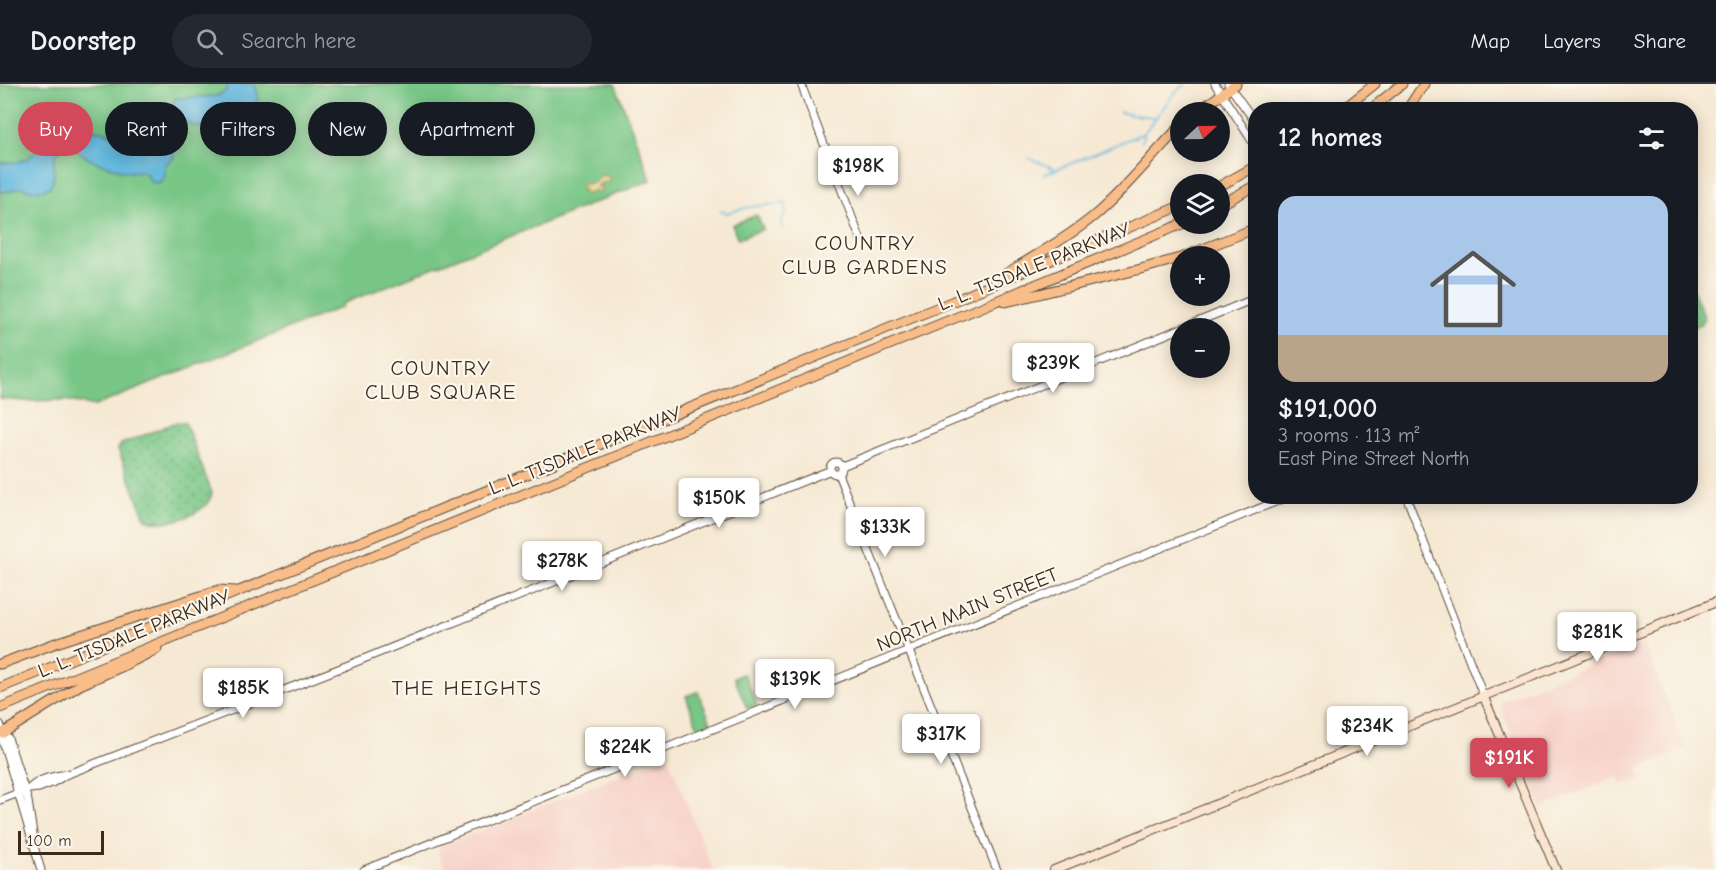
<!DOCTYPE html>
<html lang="en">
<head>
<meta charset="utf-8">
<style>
	:root { --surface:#171b24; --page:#242831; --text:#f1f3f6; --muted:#9ea1a6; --line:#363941; --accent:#d1495b }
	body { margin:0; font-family:"Comic Neue",sans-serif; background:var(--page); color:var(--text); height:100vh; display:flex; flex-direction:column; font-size:22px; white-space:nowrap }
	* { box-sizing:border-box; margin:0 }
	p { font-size:20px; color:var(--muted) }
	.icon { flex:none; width:33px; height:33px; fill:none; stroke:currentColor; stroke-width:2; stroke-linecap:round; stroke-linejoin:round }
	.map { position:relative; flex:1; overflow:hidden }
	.sheet { position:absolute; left:1248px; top:18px; width:450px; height:402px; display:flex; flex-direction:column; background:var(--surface); border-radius:24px; box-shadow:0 3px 15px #0003 }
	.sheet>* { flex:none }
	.guide { position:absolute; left:18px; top:18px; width:570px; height:54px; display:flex; gap:12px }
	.needle { width:39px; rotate:68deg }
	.controls { position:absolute; left:1170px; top:18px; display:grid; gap:12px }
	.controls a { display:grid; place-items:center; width:60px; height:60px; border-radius:50%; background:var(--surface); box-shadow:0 3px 15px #0003; font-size:30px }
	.scale { position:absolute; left:18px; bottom:15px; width:86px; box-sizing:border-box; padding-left:6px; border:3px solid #3b2a1e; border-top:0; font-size:16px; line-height:21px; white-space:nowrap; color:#3b2a1e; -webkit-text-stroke:4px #fbf7ec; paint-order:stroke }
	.price { position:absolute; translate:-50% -51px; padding:0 14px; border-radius:6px; background:#fff; color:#222; font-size:20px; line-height:39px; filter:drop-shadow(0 2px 3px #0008) }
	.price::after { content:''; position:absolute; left:50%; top:36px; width:18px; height:14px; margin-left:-9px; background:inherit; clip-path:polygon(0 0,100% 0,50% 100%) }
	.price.current { background:var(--accent); color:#fff }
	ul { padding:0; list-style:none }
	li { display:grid; align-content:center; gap:12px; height:318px; padding:0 30px }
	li+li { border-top:2px solid var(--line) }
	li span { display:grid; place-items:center; height:186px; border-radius:18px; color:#555 }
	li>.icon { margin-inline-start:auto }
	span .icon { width:108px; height:108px; fill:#fffc; stroke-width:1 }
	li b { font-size:26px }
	h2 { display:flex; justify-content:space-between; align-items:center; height:72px; padding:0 30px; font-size:26px }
	.tag { padding:0 21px; border-radius:27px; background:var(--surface); box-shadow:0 3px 15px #0003; font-size:21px; line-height:54px }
	.tag.current { background:var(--accent); color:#fff }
	header { display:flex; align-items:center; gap:36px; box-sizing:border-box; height:84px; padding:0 30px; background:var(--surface); border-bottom:2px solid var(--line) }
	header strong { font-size:28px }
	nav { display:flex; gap:33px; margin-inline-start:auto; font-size:21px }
	.search { width:420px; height:54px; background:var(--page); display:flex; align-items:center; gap:15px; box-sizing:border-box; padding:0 21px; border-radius:33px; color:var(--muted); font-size:22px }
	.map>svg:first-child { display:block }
	.built { fill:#f7d1c8 }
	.green { fill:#78c686; stroke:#5a7852; stroke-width:1.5 }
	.sand { fill:url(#sand-dots); stroke:#94825e; stroke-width:1.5 }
	.park { fill:url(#park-dots); stroke:#5a7852; stroke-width:1.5 }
	.water { fill:#61b7de; stroke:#4e707e; stroke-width:1.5 }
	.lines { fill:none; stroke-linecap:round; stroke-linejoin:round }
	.stream { stroke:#61b7de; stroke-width:1.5 }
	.tertiary-casing { stroke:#574739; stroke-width:9 }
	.secondary-casing { stroke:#574739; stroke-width:10 }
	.motorway-casing { stroke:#574739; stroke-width:11 }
	.tertiary { stroke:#fff; stroke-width:7 }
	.secondary { stroke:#fce5d0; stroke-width:8 }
	.motorway { stroke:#f8bd89; stroke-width:9 }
	.labels { text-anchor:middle; stroke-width:4.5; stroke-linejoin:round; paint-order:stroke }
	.street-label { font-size:20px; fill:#3b2a1e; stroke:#fbf7ec }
	.neighbourhood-label { font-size:21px; letter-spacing:1.5px; fill:#3b2a1e; stroke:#fbf7ec }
</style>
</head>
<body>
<header>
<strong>Doorstep</strong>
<div class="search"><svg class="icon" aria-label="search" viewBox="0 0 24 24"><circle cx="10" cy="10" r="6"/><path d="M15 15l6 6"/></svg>Search here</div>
<nav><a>Map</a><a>Layers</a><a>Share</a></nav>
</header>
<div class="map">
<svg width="1716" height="786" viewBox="0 0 1716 786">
	<defs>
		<pattern id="sand-dots" width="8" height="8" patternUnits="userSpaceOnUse" patternTransform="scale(1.5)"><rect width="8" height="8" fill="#eeda9e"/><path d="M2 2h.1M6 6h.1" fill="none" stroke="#cdbb88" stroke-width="1.8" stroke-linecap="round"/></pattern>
		<pattern id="park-dots" width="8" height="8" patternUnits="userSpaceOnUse" patternTransform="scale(1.5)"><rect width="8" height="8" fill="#78c686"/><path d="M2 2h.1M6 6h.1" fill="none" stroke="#64a16d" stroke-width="1.8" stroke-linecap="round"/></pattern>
	</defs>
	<rect width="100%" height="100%" fill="#fbf7ec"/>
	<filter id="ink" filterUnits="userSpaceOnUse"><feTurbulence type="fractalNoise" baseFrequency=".0167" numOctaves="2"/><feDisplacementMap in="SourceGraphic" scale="12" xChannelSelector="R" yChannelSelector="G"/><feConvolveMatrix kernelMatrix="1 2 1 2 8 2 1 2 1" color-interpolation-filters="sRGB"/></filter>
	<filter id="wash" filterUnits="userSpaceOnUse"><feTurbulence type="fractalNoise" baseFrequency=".008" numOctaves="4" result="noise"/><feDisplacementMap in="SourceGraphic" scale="24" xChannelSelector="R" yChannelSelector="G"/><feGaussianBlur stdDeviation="1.35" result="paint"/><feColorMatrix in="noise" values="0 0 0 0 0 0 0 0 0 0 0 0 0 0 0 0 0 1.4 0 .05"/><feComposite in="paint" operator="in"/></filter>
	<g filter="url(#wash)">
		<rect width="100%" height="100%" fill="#f6e9d4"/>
		<!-- built -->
		<path class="built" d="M1643 558 1686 664 1638 684 1641 694 1622 701 1618 692 1541 724 1501 624 1502 617 1530 605 1531 607 1533 606V604L1637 562Z
			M668 672 713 786H445L438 769 439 763Z"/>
		<!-- green -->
		<path class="green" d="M0 0H615L651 96 342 220V223L95 322 65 316 27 317 0 315Z
			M757 131 763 145 738 155 732 141Z
			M744 590 757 621 747 624 734 593Z
			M698 608 711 639 698 644 686 612Z"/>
		<!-- sand -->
		<path class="sand" d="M602 91 608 92 609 97 608 99 603 98 597 102 601 103V108L599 109 594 106 587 110 582 106 581 100 593 99Z"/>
		<!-- park -->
		<path class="park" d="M1690 199 1705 235 1701 237V240L1691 244Z
			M177 338H185L212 409C208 431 164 445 145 434L118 365 121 360Z"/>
		<!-- water -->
		<path class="water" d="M228 0H254L258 15 247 34 233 36 219 43 210 45 194 42 171 32 161 31 174 18 175 14 216 12 226 7Z
			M159 35 162 36 160 38 162 42 158 45 157 49 170 56 175 64 173 74 165 80V91L163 96 157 99 151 98C149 95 148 90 143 88 139 86 134 88 130 88 123 87 102 80 94 77 83 74 74 58 61 65 48 73 59 92 50 103 39 108 32 108 21 103L10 107 0 108V79L18 78 29 74 45 57 58 50 97 46 106 48 113 51 134 53V55L139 56 142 50 153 43 156 37Z"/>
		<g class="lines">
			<!-- stream -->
			<path class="stream" d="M1120 28 1132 31 1154 33
				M1142 57 1144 49
				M1029 74 1055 85
				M1043 91 1144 49 1173 11 1185 0
				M720 127 727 129 749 123 787 119
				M782 144 781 138 786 129 785 120"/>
		</g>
	</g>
	<g filter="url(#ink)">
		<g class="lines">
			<defs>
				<path id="tertiary" d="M801 0 860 154
					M1215 0 1256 63
					M1228 0 1256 39
					M830 384a6 6 0 1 1 12 0a6 6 0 1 1-12 0Z
					M842 382 1256 214
					M838 390 997 786
					M1406 412 1483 611
					M0 640 3 649 2 655 41 786
					M3 649 8 654 28 717 33 750
					M29 705C40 694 53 692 68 690L351 580 831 386
					M0 716 29 705 39 704 52 699 64 692
					M364 786 1290 412"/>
				<path id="secondary" d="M1483 611 1556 786
					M1054 786 1716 518"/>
				<path id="motorway" d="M1342 26 1375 0
					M1370 26 1402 0
					M1407 26 1424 0
					M1197 28 1236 0
					M1220 102 1256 82
					M1220 121 1256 101
					M1185 172 1256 144
					M1001 193C1032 173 1065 156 1094 132 1126 105 1151 72 1180 43
					M1006 218 1141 185 1180 174
					M0 580 56 559 219 506 236 507
					M0 604 944 221 1180 122
					M0 624 977 225 1182 140
					M3 649 80 601 121 583 157 565"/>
			</defs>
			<!-- tertiary casing -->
			<use href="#tertiary" class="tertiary-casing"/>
			<!-- secondary casing -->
			<use href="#secondary" class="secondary-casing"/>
			<!-- motorway casing -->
			<use href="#motorway" class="motorway-casing"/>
			<!-- tertiary -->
			<use href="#tertiary" class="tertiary"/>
			<!-- secondary -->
			<use href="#secondary" class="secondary"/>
			<!-- motorway -->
			<use href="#motorway" class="motorway"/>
		</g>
	</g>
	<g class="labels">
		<!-- street labels -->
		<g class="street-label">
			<text transform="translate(1034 182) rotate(-22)" y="7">L. L. TISDALE PARKWAY</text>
			<text transform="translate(585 366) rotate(-22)" y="7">L. L. TISDALE PARKWAY</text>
			<text transform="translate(967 525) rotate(-22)" y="7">NORTH MAIN STREET</text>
			<text transform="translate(134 549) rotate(-22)" y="7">L. L. TISDALE PARKWAY</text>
		</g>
		<!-- neighbourhood labels -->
		<g class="neighbourhood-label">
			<text x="865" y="166">COUNTRY<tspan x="865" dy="24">CLUB GARDENS</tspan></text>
			<text x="441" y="291">COUNTRY<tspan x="441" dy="24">CLUB SQUARE</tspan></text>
			<text x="467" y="611">THE HEIGHTS</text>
		</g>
	</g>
</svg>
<div class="controls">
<a><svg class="needle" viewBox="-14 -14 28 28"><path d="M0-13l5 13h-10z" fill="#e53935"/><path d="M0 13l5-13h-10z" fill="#9ea1a6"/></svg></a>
<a><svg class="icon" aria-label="layers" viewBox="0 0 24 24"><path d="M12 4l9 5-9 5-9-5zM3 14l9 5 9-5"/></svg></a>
<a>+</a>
<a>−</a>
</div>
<div class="scale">100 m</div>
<b class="price" style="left:858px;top:113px">$198K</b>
<b class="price" style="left:1053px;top:310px">$239K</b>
<b class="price" style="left:719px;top:445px">$150K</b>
<b class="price" style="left:885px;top:474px">$133K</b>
<b class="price" style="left:562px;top:508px">$278K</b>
<b class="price" style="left:1597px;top:579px">$281K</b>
<b class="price" style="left:795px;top:626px">$139K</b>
<b class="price" style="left:243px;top:635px">$185K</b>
<b class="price" style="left:1367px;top:673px">$234K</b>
<b class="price" style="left:941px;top:681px">$317K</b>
<b class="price" style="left:625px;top:694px">$224K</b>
<b class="price current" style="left:1509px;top:705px">$191K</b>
<div class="guide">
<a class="tag current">Buy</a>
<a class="tag">Rent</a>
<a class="tag">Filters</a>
<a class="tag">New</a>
<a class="tag">Apartment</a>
</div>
<section class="sheet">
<h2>12 homes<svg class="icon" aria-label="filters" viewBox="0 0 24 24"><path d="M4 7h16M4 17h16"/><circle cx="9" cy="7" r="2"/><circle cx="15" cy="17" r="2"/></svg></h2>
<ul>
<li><span style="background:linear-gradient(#a9c7e8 75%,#b9a48a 0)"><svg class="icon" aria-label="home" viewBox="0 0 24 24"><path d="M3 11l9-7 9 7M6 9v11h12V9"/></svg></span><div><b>$191,000</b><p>3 rooms · 113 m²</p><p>East Pine Street North</p></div></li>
</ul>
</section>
</div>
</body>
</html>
